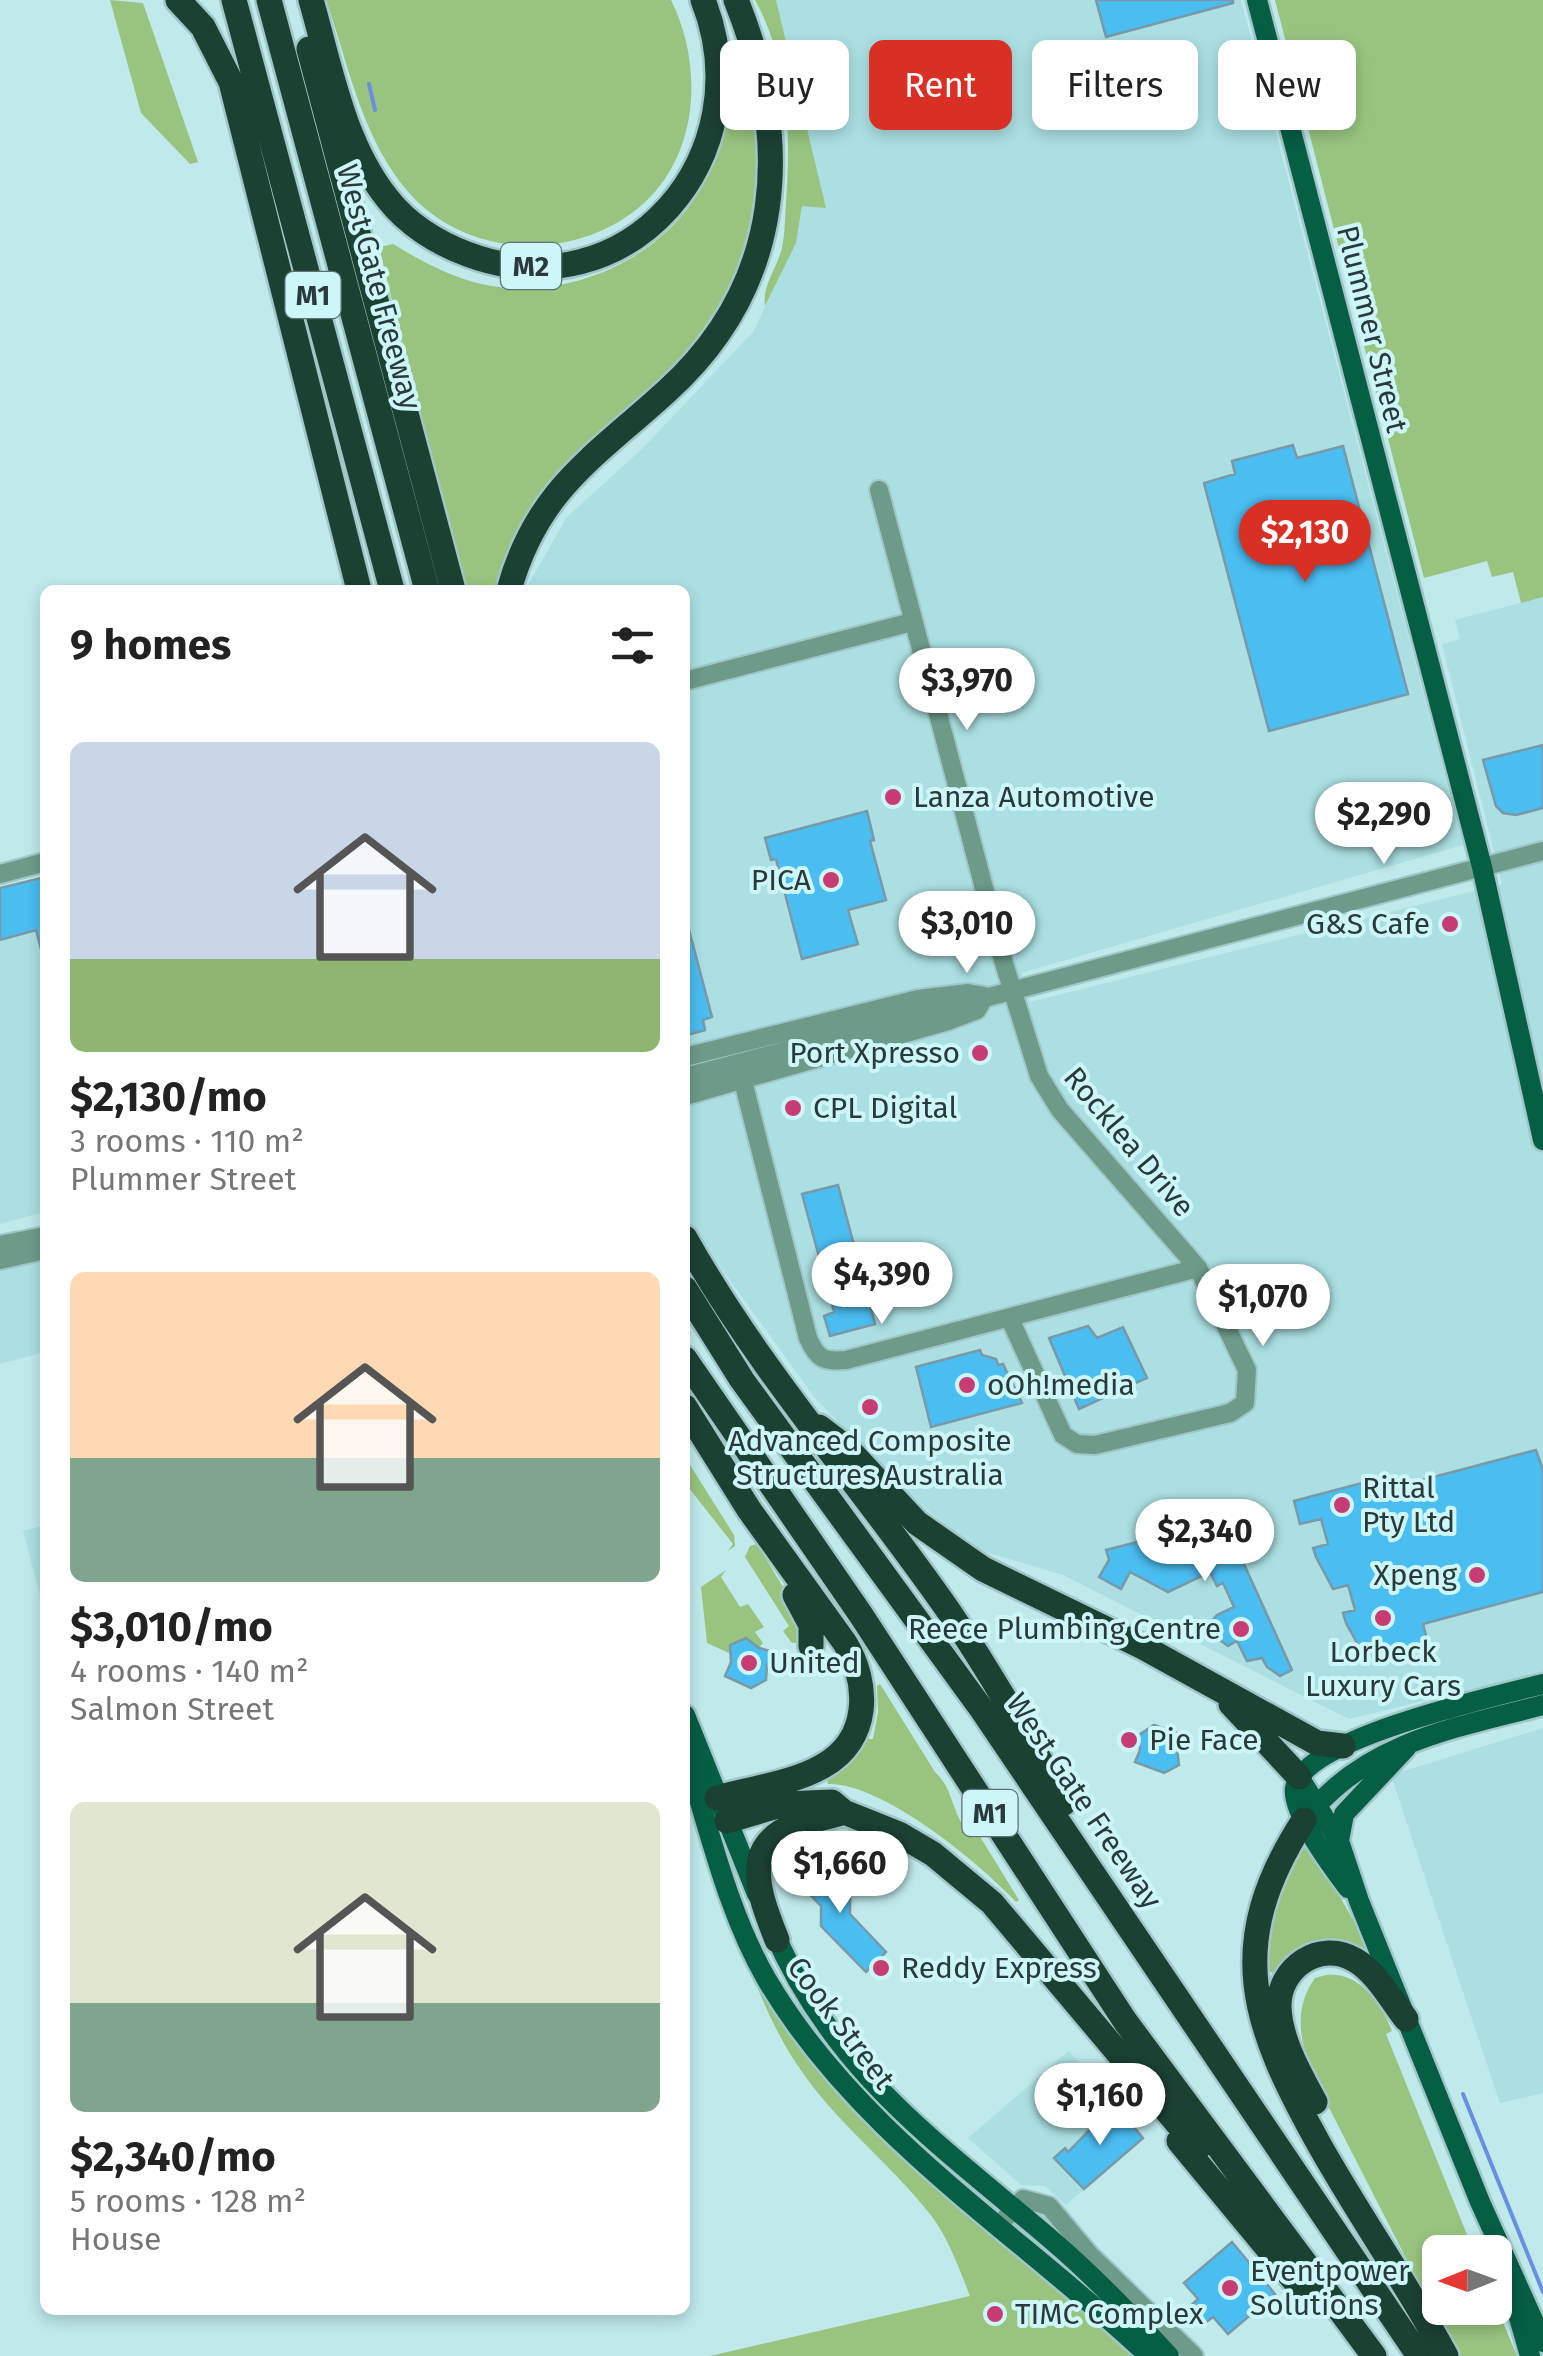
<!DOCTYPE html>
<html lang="en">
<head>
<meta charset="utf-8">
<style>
	:root { --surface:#fff; --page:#f2f2f2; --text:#222; --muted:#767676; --accent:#d93025 }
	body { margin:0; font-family:"Fira Sans",sans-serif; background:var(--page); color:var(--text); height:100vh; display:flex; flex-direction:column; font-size:38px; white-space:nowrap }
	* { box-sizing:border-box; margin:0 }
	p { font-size:32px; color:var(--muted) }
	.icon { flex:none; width:55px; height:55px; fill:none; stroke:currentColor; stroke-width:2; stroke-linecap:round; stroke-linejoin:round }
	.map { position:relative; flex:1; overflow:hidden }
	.details { position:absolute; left:40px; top:585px; width:650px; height:1730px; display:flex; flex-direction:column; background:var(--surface); border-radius:15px; box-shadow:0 5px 15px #0003 }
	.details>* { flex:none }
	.hud { position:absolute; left:720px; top:40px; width:672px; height:90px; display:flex; gap:20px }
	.needle { width:65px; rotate:269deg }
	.buttons { position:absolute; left:1422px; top:2235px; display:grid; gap:20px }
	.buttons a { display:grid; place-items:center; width:90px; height:90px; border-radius:15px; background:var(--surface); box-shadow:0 5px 15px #0003; font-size:50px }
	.price { position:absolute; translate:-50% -85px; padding:0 22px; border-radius:35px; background:#fff; color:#222; font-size:32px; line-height:65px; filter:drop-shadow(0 2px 5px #0008) }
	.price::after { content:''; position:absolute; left:50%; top:60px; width:30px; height:22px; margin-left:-15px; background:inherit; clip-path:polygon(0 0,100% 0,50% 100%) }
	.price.selected { background:var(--accent); color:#fff }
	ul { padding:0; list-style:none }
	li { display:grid; align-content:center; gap:20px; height:530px; padding:0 30px }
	li span { display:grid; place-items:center; height:310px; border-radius:15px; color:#555 }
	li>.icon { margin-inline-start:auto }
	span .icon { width:180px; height:180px; fill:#fffc; stroke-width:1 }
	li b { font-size:42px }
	h2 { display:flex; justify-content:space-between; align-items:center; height:120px; padding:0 30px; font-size:42px }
	.pill { padding:0 35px; border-radius:15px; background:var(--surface); box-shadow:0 5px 15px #0003; font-size:35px; line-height:90px }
	.pill.selected { background:var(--accent); color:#fff }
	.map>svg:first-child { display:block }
	.built { fill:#abdfe1 }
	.green { fill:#98c47f }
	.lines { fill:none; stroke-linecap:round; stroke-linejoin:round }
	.stream { stroke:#698fdf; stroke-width:4 }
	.building { fill:#4abdf1; stroke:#7999a9; stroke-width:2.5 }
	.minor-casing { stroke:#a1c6c8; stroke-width:22 }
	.major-casing { stroke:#a1c6c8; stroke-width:25 }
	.highway-casing { stroke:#a1c6c8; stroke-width:30 }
	.minor { stroke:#6e9b89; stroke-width:18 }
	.major { stroke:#065e45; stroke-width:20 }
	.highway { stroke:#1b4133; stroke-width:25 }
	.poi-dot { fill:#c73c73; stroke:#ccf6f8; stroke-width:4 }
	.labels { text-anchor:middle; stroke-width:8; stroke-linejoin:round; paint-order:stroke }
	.shield { fill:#ccf6f8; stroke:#5b7274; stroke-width:2.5 }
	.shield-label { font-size:28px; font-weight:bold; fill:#2a3a3b }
	.street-label { font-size:30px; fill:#2a3a3b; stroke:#ccf6f8 }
	.poi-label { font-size:30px; fill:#2a3a3b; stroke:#ccf6f8; text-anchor:start }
</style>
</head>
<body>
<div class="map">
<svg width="1543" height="2356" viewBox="0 0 1543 2356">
	<rect width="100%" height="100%" fill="#bfe9eb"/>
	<!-- built -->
	<path class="built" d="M769 0H1241L1463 845 1021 973 1030 1002 1502 884 1442 644 1460 639 1455 620 1543 597V1672L1349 1719 1063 1575 972 1548 901 1487 815 1398 685 1218V590H525L567 517 641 450 753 332 796 243 802 205 825 207Z
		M45 877V1212L0 1224V888Z
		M45 1256V1352L0 1364V1267Z
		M45 1525V1614L23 1531Z
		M1543 1728V2093L1500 2103 1391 1775Z
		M1069 2051 1143 2138 1066 2205 1045 2186 1021 2185 968 2138Z"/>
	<!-- green -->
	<path class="green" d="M110 0 143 3 198 162 190 164 141 113Z
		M326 0H671C703 64 700 153 643 204 577 262 470 260 410 194 362 140 349 66 326 0Z
		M755 0H776L826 208 802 206 796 243 765 306C762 286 777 268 782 248 785 234 785 217 786 202 791 133 789 62 755 0Z
		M1275 0H1543V597L1521 603 1513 572 1492 577 1487 561 1424 578Z
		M725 112H754C765 224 736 308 652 386 624 412 593 435 567 463 533 499 518 545 499 590H463L379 247 393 244C419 260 447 275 477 283 559 303 655 265 699 192 713 168 719 139 725 112Z
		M685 1457 734 1535 735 1546 728 1551 733 1544 685 1483Z
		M757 1544 804 1622 802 1642 792 1643 783 1631 789 1626 745 1557 750 1546Z
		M726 1570 721 1577 740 1607 748 1604 764 1627 755 1632 763 1643 759 1648 748 1638 732 1645 729 1653 707 1643 701 1587Z
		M880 1684 935 1772C956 1791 950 1817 974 1838L979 1835 1019 1900 1016 1902C980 1863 881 1782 828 1784L826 1776 864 1739H873L878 1712 877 1686Z
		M1309 1843 1367 1944 1363 1950C1325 1935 1298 1938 1274 1973L1265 1970C1270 1928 1275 1873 1309 1843Z
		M706 1865C735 1901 744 1956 767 1998 795 2047 834 2091 874 2131L877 2128 1144 2356H710L970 2296C959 2268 948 2237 930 2214 889 2162 835 2122 798 2066 756 2004 740 1930 706 1865Z
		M1326 1975C1359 1971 1381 2003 1392 2031L1386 2034 1474 2252H1440V2308H1495V2303L1517 2356H1456L1319 2088C1302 2051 1290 2013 1315 1978Z"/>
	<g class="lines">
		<!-- stream -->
		<path class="stream" d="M369 84 375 110
			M1463 2094 1543 2292"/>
	</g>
	<!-- building -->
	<path class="building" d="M1096 0H1233V3L1106 37Z
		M1293 445 1297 458 1343 446 1408 694 1269 731 1204 483 1235 474 1232 461Z
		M1543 745V808L1516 815 1503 813 1496 806 1483 760Z
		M867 811 874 840 870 841 886 900 848 910 858 944 802 959 776 859 771 860 765 838Z
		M45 877V952L42 953 36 930 0 940V888Z
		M685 926H688L712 1017 703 1020 705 1030 687 1035Z
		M838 1185 875 1324 830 1336 824 1316 834 1312 802 1194Z
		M1088 1326 1097 1338 1123 1327 1147 1378 1079 1409 1049 1338Z
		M980 1350 982 1355 996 1359 998 1365 1003 1364 1022 1403 931 1427 916 1367Z
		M1536 1450 1543 1470V1592L1423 1624 1429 1647 1374 1661 1370 1648 1361 1650 1346 1623 1343 1613 1355 1610 1348 1585 1333 1589 1316 1557 1313 1548 1328 1544 1321 1519 1300 1524 1294 1501 1385 1477 1388 1489Z
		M1224 1520 1292 1670 1280 1676 1267 1667 1262 1658 1247 1661 1237 1641 1228 1646 1205 1629 1217 1615 1234 1607 1223 1583 1217 1586 1210 1572 1168 1592 1130 1572 1121 1589 1099 1577 1109 1560 1106 1550Z
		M746 1638 759 1648 774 1652 767 1665 766 1680 751 1688 725 1676 731 1662 730 1645Z
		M1154 1725 1180 1734 1177 1749 1179 1765 1164 1773 1135 1762 1140 1750 1139 1735Z
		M816 1859 850 1894V1914L886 1952 866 1972 821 1926V1906L795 1879Z
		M1118 2108 1143 2138 1084 2189 1054 2158 1065 2148 1068 2152 1109 2110 1112 2114Z
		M1232 2242 1275 2294 1228 2334 1213 2317 1201 2326 1187 2309 1198 2299 1184 2283Z"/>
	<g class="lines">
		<defs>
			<path id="minor" d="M879 490 1003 960 1039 1076 1060 1110 1198 1268 1247 1370 1245 1403 1230 1413 1095 1445 1077 1444 1063 1435 1010 1319
				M685 681 912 622
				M0 874 45 862
				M685 1057 918 999 968 993 985 996 977 1010 948 1021 685 1096
				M685 1077 1543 851
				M743 1081 808 1338C817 1359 824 1362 846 1360L1198 1268
				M0 1245 45 1236
				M0 1260 45 1250
				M999 2225 1023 2199 1049 2206 1090 2255 1194 2356"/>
			<path id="major" d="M1257 0 1482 867 1543 1140
				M685 1715 757 1894
				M685 1752C709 1828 727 1911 767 1980 859 2136 1020 2234 1149 2356
				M1299 1777 1339 1841 1359 1901 1480 2202 1543 2342
				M1312 1811C1371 1741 1459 1727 1543 1705
				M1339 1841 1344 1814 1406 1748
				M1348 1888C1333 1868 1291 1812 1295 1788 1304 1738 1496 1696 1543 1684
				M773 1930C835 2075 940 2144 1055 2243 1096 2278 1133 2317 1169 2356
				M1514 2300 1530 2356"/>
			<path id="highway" d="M178 0 203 27 231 82 359 590
				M234 0 392 590
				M269 0 427 590
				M311 0C330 66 343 143 387 198 407 224 437 243 467 254 629 315 764 154 703 0
				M309 49 453 590
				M509 590C537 489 595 457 667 391 785 284 793 141 736 0
				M685 1238C760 1372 862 1486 950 1613 991 1673 1028 1739 1064 1803
				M685 1289 742 1380 983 1711 1419 2356
				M685 1359 861 1615 1125 2021 1374 2356
				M685 1407 750 1511 845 1643C870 1684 870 1740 823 1766 792 1784 751 1788 717 1798
				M819 1427 848 1449 917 1523 983 1569 1143 1647 1317 1743 1343 1746
				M795 1595 811 1625V1646
				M1231 1704 1299 1777
				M1304 1820C1222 1946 1253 2026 1320 2146 1360 2217 1407 2284 1446 2356
				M727 1821 784 1804 832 1802 844 1812 899 1834 933 1854 992 1903 1198 2148
				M777 1940C760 1896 738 1846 797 1824 813 1819 829 1818 844 1812
				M1315 2102C1300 2074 1280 2040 1279 2007 1278 1968 1320 1939 1355 1960 1376 1972 1391 2000 1406 2019
				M1179 2141 1303 2291"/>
		</defs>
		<!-- minor casing -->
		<use href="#minor" class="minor-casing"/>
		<!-- major casing -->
		<use href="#major" class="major-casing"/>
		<!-- highway casing -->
		<use href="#highway" class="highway-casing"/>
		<!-- minor -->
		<use href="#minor" class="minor"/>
		<!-- major -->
		<use href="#major" class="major"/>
		<!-- highway -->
		<use href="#highway" class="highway"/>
	</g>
	<!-- markers -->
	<g class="poi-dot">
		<circle cx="893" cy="797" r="10"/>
		<circle cx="831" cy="880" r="10"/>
		<circle cx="1450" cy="924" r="10"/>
		<circle cx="980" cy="1053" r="10"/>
		<circle cx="793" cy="1108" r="10"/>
		<circle cx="967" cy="1385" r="10"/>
		<circle cx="870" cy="1407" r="10"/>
		<circle cx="1342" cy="1505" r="10"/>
		<circle cx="1477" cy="1575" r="10"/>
		<circle cx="1383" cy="1618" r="10"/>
		<circle cx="1241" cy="1629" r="10"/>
		<circle cx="749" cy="1663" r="10"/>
		<circle cx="1129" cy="1740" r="10"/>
		<circle cx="881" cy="1968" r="10"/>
		<circle cx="1230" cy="2288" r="10"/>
		<circle cx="995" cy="2314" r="10"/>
	</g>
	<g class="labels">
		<!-- shield labels -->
		<g class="shield">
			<rect x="501" y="243" width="60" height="46" rx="8"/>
			<rect x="285.5" y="272" width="55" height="46" rx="8"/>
			<rect x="962.5" y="1790" width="55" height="46" rx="8"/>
		</g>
		<g class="shield-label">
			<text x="531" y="276">M2</text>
			<text x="313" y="305">M1</text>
			<text x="990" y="1823">M1</text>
		</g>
		<!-- street labels -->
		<g class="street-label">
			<text transform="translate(379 287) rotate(75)" y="10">West Gate Freeway</text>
			<text transform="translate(1372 329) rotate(76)" y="10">Plummer Street</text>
			<text transform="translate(1129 1142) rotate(50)" y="10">Rocklea Drive</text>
			<text transform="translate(1084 1801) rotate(56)" y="10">West Gate Freeway</text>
			<text transform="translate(841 2023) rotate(53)" y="10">Cook Street</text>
		</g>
		<!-- poi labels -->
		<g class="poi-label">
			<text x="913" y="807">Lanza Automotive</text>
			<text x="811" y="890" text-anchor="end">PICA</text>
			<text x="1430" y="934" text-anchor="end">G&amp;S Cafe</text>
			<text x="960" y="1063" text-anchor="end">Port Xpresso</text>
			<text x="813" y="1118">CPL Digital</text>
			<text x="987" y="1395">oOh!media</text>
			<text x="870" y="1451" text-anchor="middle">Advanced Composite<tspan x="870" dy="34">Structures Australia</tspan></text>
			<text x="1362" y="1498">Rittal<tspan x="1362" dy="34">Pty Ltd</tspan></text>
			<text x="1457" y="1585" text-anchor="end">Xpeng</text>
			<text x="1221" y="1639" text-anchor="end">Reece Plumbing Centre</text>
			<text x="1383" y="1662" text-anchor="middle">Lorbeck<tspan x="1383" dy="34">Luxury Cars</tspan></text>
			<text x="769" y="1673">United</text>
			<text x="1149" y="1750">Pie Face</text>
			<text x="901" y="1978">Reddy Express</text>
			<text x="1250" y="2281">Eventpower<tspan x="1250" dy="34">Solutions</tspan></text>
			<text x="1015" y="2324">TIMC Complex</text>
		</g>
	</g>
</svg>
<div class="buttons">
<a><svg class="needle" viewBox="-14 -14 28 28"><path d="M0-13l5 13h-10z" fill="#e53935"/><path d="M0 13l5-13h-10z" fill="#767676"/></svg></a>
</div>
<b class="price selected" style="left:1305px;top:585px">$2,130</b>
<b class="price" style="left:967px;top:733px">$3,970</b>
<b class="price" style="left:1384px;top:867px">$2,290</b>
<b class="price" style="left:967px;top:976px">$3,010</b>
<b class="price" style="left:882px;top:1327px">$4,390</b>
<b class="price" style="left:1263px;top:1349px">$1,070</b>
<b class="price" style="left:1205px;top:1584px">$2,340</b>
<b class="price" style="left:840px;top:1916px">$1,660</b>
<b class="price" style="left:1100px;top:2148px">$1,160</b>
<div class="hud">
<a class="pill">Buy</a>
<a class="pill selected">Rent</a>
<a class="pill">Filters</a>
<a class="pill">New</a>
</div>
<section class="details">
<h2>9 homes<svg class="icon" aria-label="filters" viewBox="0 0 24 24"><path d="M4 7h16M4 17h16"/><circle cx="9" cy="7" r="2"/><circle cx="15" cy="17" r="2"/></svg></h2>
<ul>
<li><span style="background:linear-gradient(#c9d6e8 70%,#8fb573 0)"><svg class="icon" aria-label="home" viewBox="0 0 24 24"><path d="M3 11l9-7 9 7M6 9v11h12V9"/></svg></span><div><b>$2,130/mo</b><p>3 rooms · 110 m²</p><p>Plummer Street</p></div></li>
<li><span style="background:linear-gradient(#ffd9b3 60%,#7fa58c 0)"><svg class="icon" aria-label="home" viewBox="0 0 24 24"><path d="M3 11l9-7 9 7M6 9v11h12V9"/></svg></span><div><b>$3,010/mo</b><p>4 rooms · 140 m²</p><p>Salmon Street</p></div></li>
<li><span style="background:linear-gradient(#dfe7d0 65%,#7fa58c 0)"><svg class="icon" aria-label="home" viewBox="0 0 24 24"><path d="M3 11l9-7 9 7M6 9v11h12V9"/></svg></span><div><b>$2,340/mo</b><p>5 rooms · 128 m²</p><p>House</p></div></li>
</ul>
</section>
</div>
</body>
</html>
